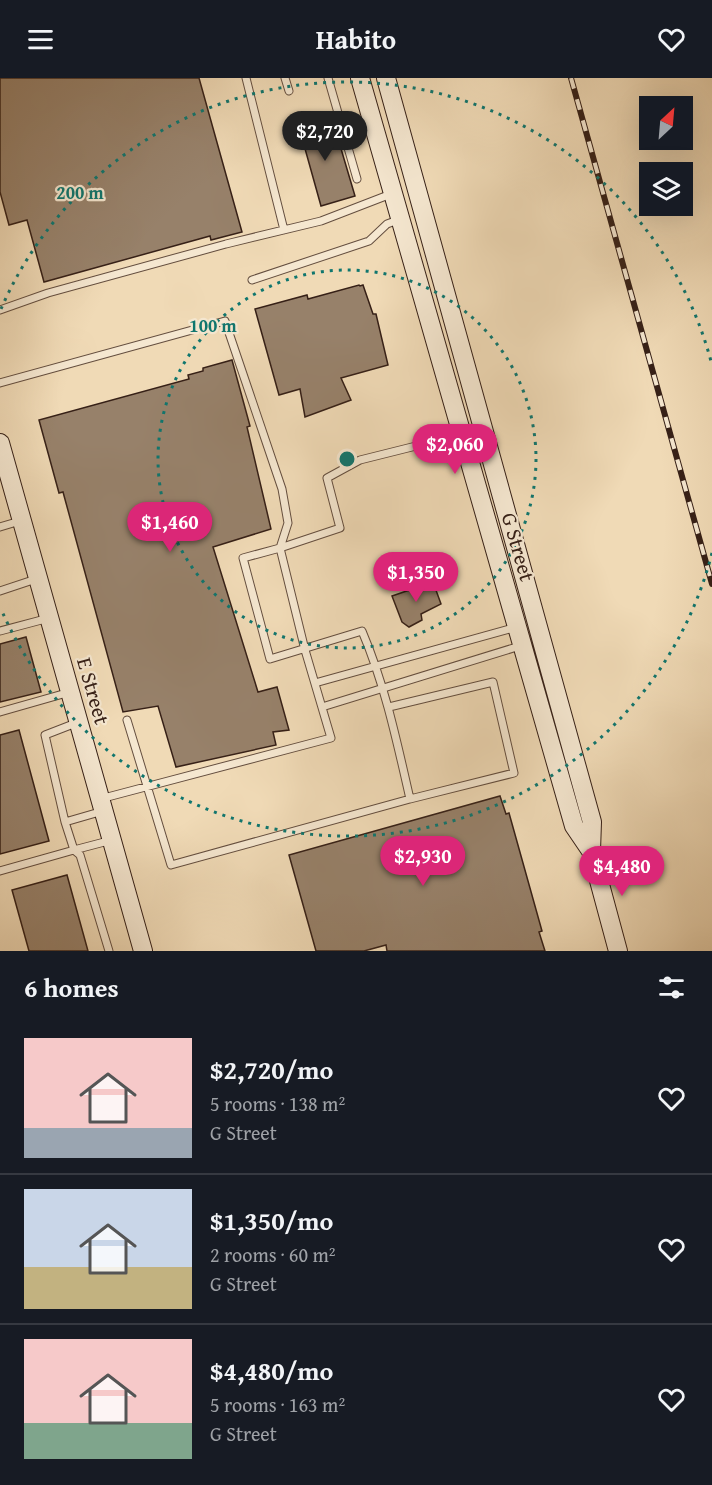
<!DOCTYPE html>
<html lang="en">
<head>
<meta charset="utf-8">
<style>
	:root { --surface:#171b24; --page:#242831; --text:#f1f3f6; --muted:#9ea1a6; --line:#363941; --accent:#db2777 }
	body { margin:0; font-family:"Gentium Book Plus",serif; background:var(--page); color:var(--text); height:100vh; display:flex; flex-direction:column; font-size:22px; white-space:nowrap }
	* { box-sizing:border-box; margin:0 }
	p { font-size:20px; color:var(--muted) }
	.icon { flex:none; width:33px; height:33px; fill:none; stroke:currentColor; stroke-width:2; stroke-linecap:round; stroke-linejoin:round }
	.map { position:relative; height:873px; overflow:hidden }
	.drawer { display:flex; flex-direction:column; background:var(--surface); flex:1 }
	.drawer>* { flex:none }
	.needle { width:39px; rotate:26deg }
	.tools { position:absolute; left:639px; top:18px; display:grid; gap:12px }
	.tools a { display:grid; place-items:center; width:54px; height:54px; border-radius:0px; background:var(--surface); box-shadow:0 6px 24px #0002; font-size:30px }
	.price { position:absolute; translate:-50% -51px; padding:0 14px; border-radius:21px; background:var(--accent); color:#fff; font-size:20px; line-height:39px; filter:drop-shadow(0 2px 3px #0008) }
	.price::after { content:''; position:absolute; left:50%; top:36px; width:18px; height:14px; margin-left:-9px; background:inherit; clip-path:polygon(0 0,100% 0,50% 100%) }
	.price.selected { background:#222; color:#fff }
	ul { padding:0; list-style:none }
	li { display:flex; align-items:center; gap:18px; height:150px; padding:0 24px }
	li+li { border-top:2px solid var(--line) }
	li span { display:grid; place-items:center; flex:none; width:168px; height:120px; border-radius:0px; color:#555 }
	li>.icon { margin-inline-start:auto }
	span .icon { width:72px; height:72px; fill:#fffc; stroke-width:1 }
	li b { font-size:26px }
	h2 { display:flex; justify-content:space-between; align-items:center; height:72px; padding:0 24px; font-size:26px }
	header { display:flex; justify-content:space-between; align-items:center; height:78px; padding:0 24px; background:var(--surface); font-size:27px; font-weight:700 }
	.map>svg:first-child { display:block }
	.building { fill:#97816a; stroke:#362017; stroke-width:1.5 }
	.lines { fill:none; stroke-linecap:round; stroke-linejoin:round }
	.lane-casing { stroke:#644e3f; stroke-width:9 }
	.secondary-casing { stroke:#362017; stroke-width:20 }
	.lane { stroke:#f5e7d0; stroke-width:7 }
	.secondary { stroke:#f5e7d0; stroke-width:18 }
	.rail-casing { stroke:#362017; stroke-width:6 }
	.rail { stroke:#f5e7d0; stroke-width:4; stroke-dasharray:11; stroke-linecap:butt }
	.ring { fill:none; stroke:#0f766e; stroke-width:3; stroke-dasharray:3 6 }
	.labels { text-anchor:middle; stroke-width:4.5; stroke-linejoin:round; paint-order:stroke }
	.street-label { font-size:21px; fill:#362017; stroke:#f5e7d0 }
	.centre { fill:#0f766e; stroke:#f5e7d0; stroke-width:3 }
	.ring-label { font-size:18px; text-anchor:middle; font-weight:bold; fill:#0f766e; stroke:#f5e7d0; stroke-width:4.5; stroke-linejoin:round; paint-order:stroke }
</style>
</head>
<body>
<header><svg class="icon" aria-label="menu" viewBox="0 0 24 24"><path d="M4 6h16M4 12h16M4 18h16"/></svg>Habito<svg class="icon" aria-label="heart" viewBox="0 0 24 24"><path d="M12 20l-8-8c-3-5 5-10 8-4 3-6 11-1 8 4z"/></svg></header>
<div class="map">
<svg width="712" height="873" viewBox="0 0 712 873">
	<rect width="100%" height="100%" fill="#f0dab6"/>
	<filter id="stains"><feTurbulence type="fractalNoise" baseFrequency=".00333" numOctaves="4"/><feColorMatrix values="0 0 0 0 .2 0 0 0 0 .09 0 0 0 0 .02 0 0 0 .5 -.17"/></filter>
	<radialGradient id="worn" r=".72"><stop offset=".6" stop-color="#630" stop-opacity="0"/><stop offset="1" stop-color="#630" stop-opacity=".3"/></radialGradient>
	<!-- building -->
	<path class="building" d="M0 0H199L242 154 211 162 210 158 44 204 27 142 9 147 0 114Z
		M321 35 330 66 339 64 355 118 321 128 297 42Z
		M359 207 360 208 363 207 373 236H376L388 287 341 300 351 322 305 339 300 311 279 317 255 231 307 217 308 221Z
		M232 282 250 348 247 349 271 451 213 469 258 614 277 609 289 652 273 654 276 667 176 689 158 628 123 634 63 414 59 415 39 342 189 301 188 297 203 293V290Z
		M433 504 441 526 421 536 422 542 409 549 402 544 392 518Z
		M26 559 41 614 0 624V566Z
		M19 652 49 763 0 776V657Z
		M500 718 506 736 509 735 542 853 539 854 545 873H387L386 867 364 873H316L289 777Z
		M67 797 88 873H29L12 812Z"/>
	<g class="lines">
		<defs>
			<path id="lane" d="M246 0 284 152
				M285 0 289 13
				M328 0 357 101
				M252 202 369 163 387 146 398 142
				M0 232 48 215 226 166 321 143 391 116
				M0 305 225 243 282 411 288 445 280 470
				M0 449 20 443
				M280 470 340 450 327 400 360 382 460 357
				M0 513 36 501
				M0 553 49 540
				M315 605 517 549
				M322 629 520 568
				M0 634 70 614
				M127 642 171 787 410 721
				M100 721 331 660 305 572 280 470 243 480 270 581 362 553C385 607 397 664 410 721L514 695 493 604 389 629
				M65 744 45 657 76 645
				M74 772 80 777 109 873
				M74 772 112 762
				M0 793 74 772 65 744 103 733"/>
			<path id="secondary" d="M360 0 574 748 591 773
				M386 0 592 744 591 773 618 873
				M0 365 143 873"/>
		</defs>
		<!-- lane casing -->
		<use href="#lane" class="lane-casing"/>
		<!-- secondary casing -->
		<use href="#secondary" class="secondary-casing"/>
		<!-- lane -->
		<use href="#lane" class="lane"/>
		<!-- secondary -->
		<use href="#secondary" class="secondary"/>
		<defs>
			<path id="rail" d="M571 0 712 506"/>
		</defs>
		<!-- rail casing -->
		<use href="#rail" class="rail-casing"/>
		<!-- rail -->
		<use href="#rail" class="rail"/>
	</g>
	<!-- distance rings -->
	<g class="ring">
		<circle cx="347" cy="381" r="189"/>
		<path d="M712 475A377 377 0 0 1 1 531M1 231A377 377 0 0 1 712 287"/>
	</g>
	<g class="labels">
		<!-- street labels -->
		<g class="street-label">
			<text transform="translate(518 469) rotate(74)" y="7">G Street</text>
			<text transform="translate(93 613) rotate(74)" y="7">E Street</text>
		</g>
	</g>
	<circle cx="347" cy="381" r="9" class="centre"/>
	<g class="ring-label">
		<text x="80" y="121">200 m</text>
		<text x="213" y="254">100 m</text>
	</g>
	<rect width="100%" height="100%" filter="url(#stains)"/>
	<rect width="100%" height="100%" fill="url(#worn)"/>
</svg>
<div class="tools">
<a><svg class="needle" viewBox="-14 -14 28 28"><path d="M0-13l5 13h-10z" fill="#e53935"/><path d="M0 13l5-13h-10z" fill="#9ea1a6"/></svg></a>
<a><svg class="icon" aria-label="layers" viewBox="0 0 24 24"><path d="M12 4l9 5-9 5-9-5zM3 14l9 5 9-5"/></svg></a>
</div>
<b class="price selected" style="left:325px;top:84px">$2,720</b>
<b class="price" style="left:455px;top:397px">$2,060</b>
<b class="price" style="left:170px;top:475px">$1,460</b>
<b class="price" style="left:416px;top:525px">$1,350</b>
<b class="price" style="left:423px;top:809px">$2,930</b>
<b class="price" style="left:622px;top:819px">$4,480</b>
</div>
<section class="drawer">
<h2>6 homes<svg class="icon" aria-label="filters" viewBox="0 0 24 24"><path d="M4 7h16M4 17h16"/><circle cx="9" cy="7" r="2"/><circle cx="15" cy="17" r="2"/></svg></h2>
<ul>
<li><span style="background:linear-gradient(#f6c9c9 75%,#9aa5b1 0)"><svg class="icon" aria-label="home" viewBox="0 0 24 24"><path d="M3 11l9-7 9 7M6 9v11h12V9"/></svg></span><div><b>$2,720/mo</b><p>5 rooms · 138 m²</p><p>G Street</p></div><svg class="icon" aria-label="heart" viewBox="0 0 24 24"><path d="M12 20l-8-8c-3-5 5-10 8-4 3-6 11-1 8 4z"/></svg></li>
<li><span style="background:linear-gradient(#c9d6e8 65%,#c2b280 0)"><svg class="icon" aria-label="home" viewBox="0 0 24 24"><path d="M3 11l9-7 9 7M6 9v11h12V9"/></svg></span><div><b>$1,350/mo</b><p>2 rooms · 60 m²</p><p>G Street</p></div><svg class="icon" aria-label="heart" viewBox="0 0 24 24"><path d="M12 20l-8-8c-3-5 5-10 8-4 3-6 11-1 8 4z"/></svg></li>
<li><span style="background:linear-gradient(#f6c9c9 70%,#7fa58c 0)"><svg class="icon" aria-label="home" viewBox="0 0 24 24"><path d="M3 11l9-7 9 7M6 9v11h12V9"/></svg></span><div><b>$4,480/mo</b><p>5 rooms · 163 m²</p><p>G Street</p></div><svg class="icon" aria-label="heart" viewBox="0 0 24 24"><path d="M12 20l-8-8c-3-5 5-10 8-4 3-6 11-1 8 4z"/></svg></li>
</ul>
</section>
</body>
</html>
